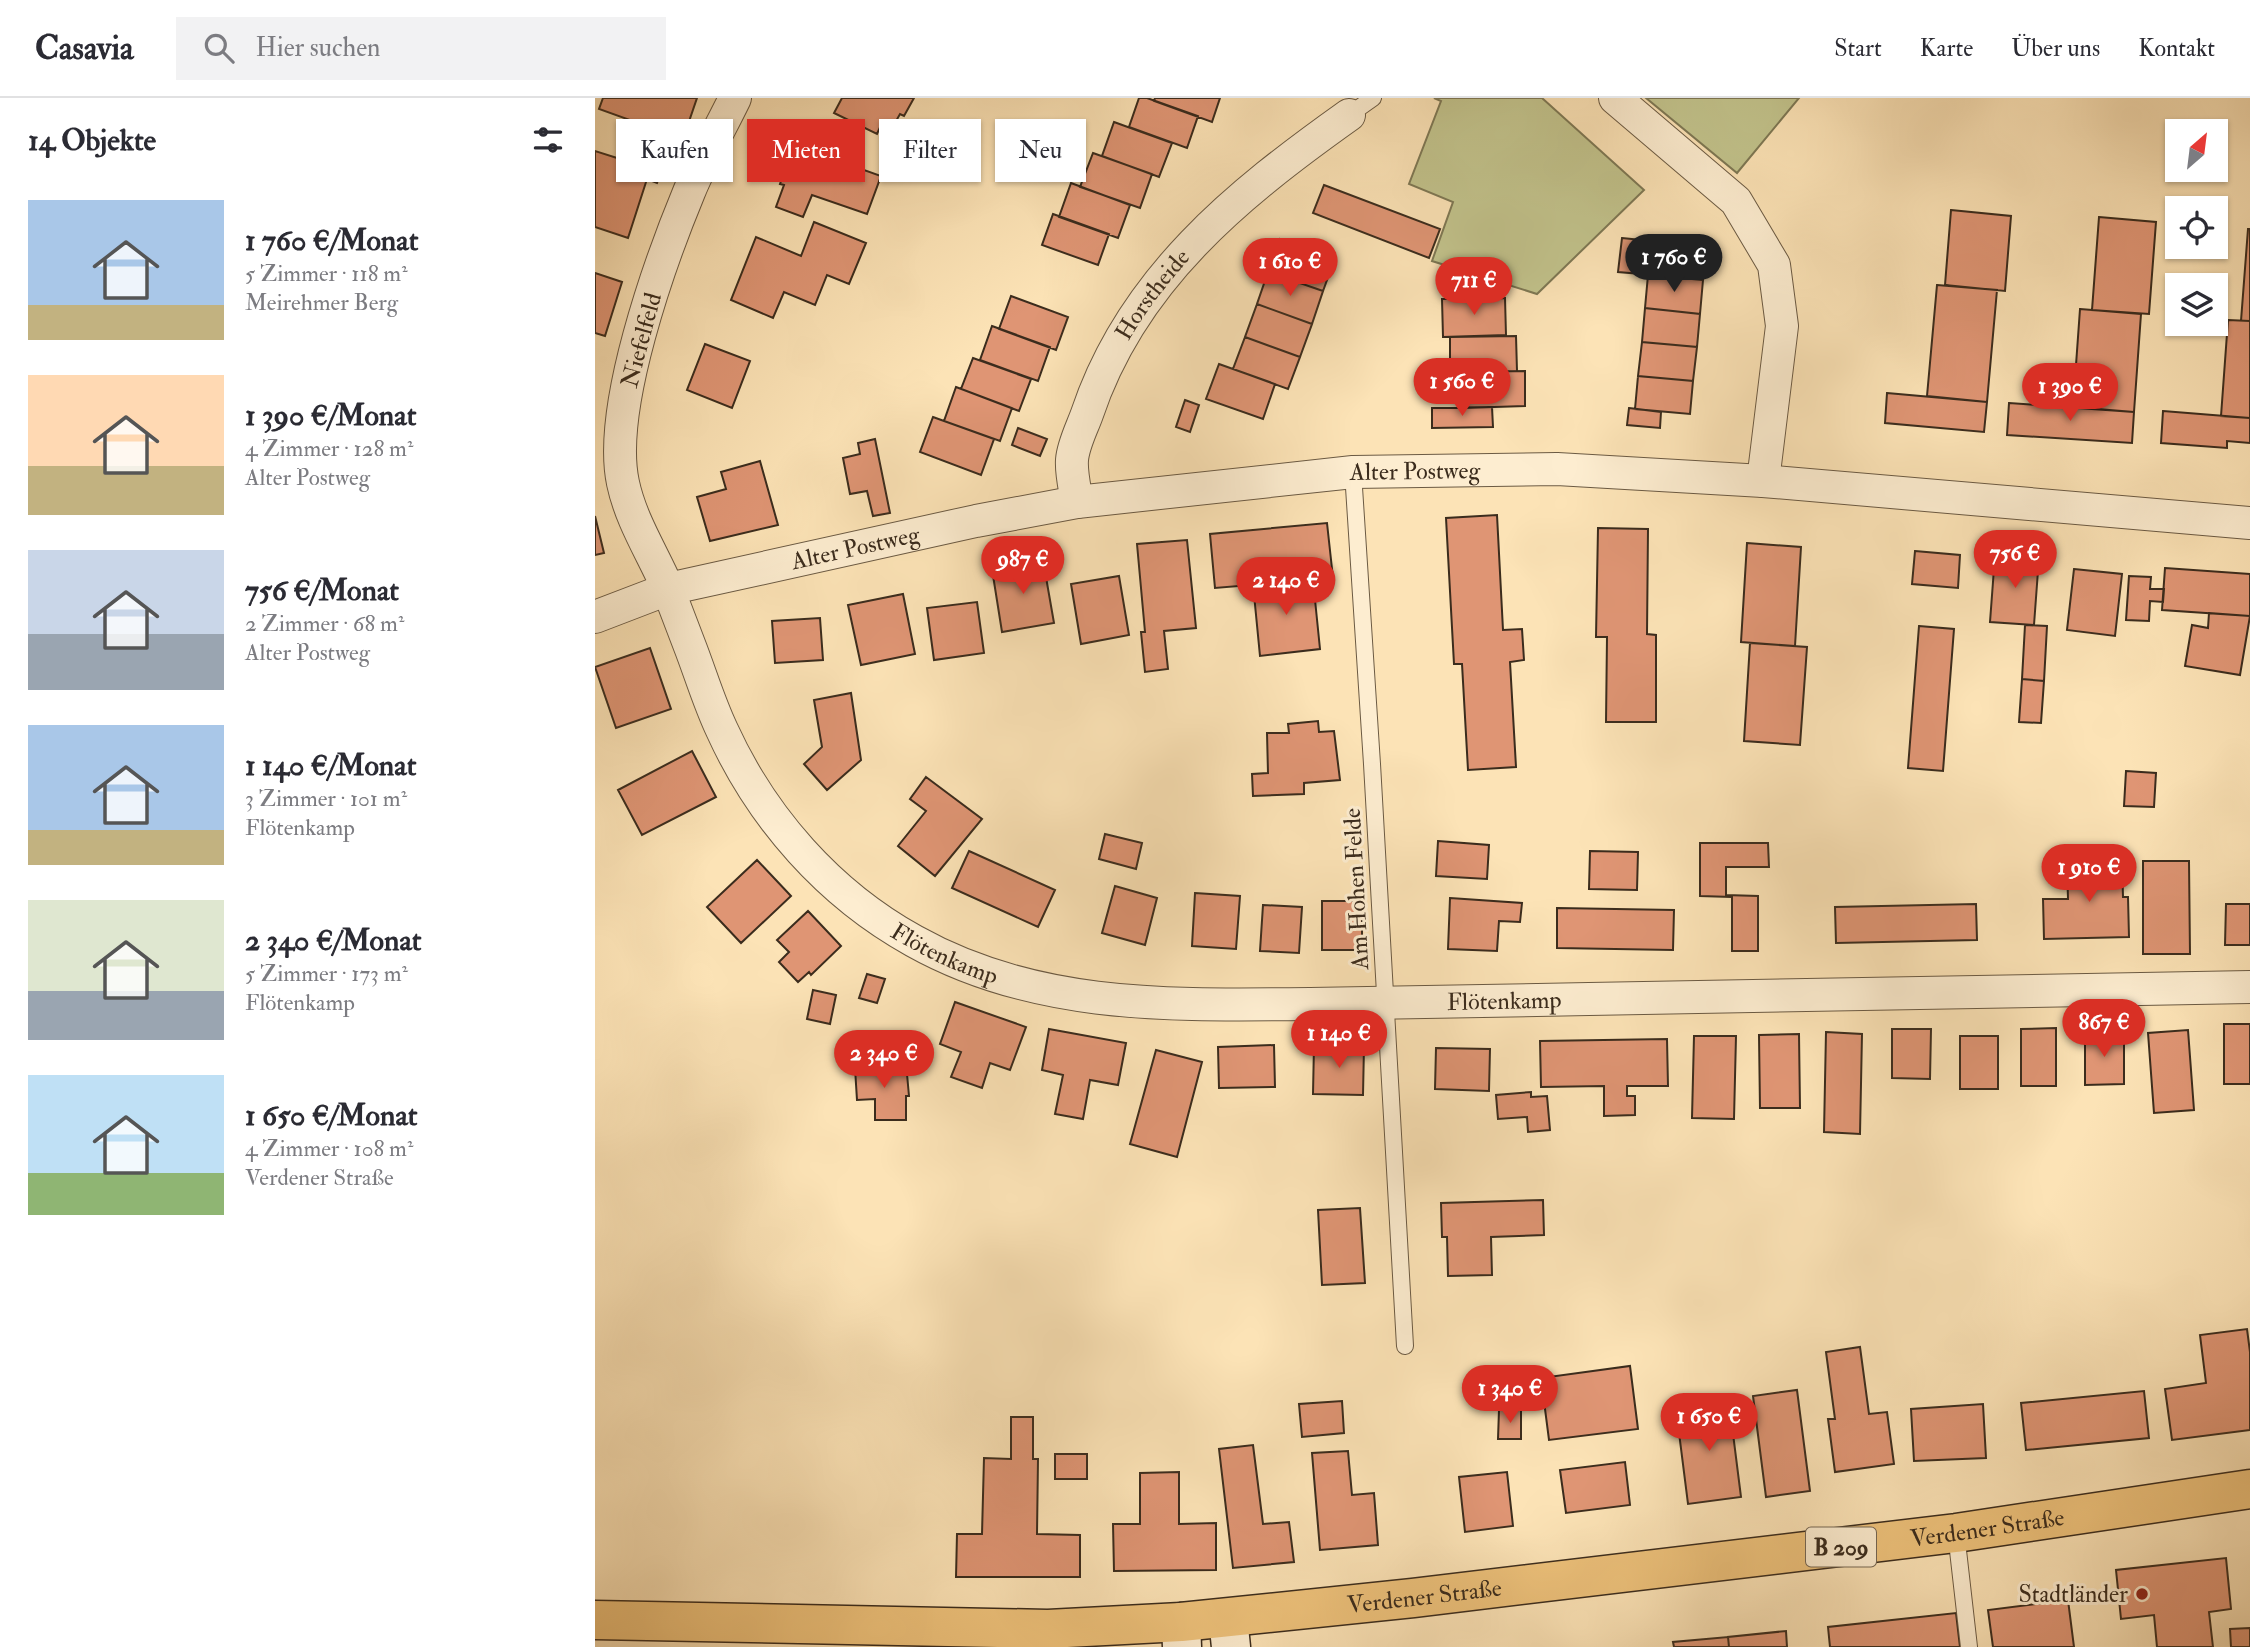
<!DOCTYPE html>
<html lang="de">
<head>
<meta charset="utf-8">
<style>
	:root { --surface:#fff; --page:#f2f2f3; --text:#2b2b33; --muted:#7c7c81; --line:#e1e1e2; --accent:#d93025 }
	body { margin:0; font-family:"IM FELL Double Pica",serif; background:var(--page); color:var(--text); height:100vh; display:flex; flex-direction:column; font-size:26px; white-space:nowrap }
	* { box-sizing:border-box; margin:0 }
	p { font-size:23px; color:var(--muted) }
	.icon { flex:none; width:38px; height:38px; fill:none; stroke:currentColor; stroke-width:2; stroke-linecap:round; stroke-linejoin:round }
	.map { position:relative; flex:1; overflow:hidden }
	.details { display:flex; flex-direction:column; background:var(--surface); width:595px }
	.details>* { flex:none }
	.guide { position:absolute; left:21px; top:21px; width:665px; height:63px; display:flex; gap:14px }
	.needle { width:46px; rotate:28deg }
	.tools { position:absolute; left:1570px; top:21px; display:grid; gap:14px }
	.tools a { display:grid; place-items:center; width:63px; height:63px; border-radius:0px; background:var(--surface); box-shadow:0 2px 5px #0004; font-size:35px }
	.price { position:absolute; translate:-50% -60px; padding:0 16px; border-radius:24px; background:var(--accent); color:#fff; font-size:23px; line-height:46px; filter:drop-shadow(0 2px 4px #0008) }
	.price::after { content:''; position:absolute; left:50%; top:42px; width:21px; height:16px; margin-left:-10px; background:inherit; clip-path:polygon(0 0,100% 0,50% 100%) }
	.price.selected { background:#222; color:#fff }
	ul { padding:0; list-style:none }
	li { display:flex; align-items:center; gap:21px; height:175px; padding:0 28px }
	li span { display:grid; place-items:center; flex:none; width:196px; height:140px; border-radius:0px; color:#555 }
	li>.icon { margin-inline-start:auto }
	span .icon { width:84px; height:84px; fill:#fffc; stroke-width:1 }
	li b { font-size:30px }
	h2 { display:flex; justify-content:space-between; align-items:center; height:84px; padding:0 28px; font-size:30px }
	.tag { padding:0 24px; border-radius:0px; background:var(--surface); box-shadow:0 2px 5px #0004; font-size:24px; line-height:63px }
	.tag.selected { background:var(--accent); color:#fff }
	header { display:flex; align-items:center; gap:42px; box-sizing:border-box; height:98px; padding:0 35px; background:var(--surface); border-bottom:2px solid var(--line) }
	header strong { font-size:33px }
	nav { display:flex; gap:38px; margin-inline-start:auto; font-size:24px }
	.search { width:490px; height:63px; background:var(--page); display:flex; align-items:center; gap:18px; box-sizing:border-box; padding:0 24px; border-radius:0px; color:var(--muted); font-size:26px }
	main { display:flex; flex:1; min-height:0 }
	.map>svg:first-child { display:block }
	.green { fill:#c2c38c; stroke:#7e7854; stroke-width:2 }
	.building { fill:#df9574; stroke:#3b2c1d; stroke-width:2 }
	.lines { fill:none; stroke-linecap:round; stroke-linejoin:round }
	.lane-casing { stroke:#6b5a43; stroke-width:18 }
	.street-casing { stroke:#6b5a43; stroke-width:34 }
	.secondary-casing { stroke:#3b2c1d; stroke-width:41 }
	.primary-casing { stroke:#3b2c1d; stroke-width:41 }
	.lane { stroke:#fdedd0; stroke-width:16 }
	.street { stroke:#fdedd0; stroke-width:32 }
	.secondary { stroke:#fdedd0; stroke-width:38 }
	.primary { stroke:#eec27b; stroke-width:38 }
	.poi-dot { fill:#8f2418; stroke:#fdedd0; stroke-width:2.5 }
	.labels { text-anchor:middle; stroke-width:6; stroke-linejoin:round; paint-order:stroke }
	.shield { fill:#fdedd0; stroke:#756653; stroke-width:2 }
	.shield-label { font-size:23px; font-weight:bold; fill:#3b2c1d }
	.street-label { font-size:24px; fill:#3b2c1d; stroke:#fdedd0 }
	.poi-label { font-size:24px; fill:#3b2c1d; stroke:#fdedd0; text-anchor:end }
</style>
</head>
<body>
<header>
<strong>Casavia</strong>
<div class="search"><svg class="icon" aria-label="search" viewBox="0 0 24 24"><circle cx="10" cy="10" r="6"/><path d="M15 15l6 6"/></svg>Hier suchen</div>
<nav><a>Start</a><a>Karte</a><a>Über uns</a><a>Kontakt</a></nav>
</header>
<main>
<section class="details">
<h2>14 Objekte<svg class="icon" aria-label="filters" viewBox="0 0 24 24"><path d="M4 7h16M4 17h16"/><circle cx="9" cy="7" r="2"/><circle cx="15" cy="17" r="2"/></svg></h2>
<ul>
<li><span style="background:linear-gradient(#a9c7e8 75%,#c2b280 0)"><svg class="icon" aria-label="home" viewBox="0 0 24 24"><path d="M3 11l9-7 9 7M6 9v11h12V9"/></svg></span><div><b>1 760 €/Monat</b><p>5 Zimmer · 118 m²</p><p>Meirehmer Berg</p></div></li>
<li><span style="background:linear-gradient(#ffd9b3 65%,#c2b280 0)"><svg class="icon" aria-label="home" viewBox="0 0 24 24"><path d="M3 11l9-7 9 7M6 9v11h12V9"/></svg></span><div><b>1 390 €/Monat</b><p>4 Zimmer · 128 m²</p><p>Alter Postweg</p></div></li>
<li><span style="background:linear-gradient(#c9d6e8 60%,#9aa5b1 0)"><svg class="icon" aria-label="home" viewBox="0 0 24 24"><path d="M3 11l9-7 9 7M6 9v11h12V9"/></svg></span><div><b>756 €/Monat</b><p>2 Zimmer · 68 m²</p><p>Alter Postweg</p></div></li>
<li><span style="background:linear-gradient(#a9c7e8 75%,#c2b280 0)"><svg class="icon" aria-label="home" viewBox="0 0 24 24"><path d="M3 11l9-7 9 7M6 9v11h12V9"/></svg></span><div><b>1 140 €/Monat</b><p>3 Zimmer · 101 m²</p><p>Flötenkamp</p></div></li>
<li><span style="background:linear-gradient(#dfe7d0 65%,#9aa5b1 0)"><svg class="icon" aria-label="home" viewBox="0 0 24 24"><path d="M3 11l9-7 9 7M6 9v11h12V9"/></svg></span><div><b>2 340 €/Monat</b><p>5 Zimmer · 173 m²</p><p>Flötenkamp</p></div></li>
<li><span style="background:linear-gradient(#bfe0f5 70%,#8fb573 0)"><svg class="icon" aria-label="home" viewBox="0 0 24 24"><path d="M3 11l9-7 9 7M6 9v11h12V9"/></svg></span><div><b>1 650 €/Monat</b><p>4 Zimmer · 108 m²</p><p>Verdener Straße</p></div></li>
</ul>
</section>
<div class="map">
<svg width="1655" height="1549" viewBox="0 0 1655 1549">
	<rect width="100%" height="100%" fill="#fce3b6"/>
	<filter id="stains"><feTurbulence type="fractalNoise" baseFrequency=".00286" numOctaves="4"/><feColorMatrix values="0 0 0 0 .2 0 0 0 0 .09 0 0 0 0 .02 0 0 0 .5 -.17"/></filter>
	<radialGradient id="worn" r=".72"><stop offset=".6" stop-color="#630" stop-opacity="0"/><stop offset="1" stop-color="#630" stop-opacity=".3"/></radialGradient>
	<!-- green -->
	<path class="green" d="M839 0H947L1049 92 942 196 837 163 858 104 814 86 846 3Z
		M1051 0H1204L1142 75Z"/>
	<!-- building -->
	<path class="building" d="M8 0H102L88 41 86 40 82 51 31 32 35 22 4 11Z
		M247 0H319L309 18 305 16 296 32 286 27 282 36 239 15Z
		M544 0H552L603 18 592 50 534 29Z
		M560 0H625L617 24 559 3Z
		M519 24 577 45 564 79 507 58Z
		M28 43 71 59 62 85 52 81 33 140 0 129V53L22 60Z
		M199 47 286 78 272 116 217 97 208 119 181 109 189 87 185 86Z
		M498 55 557 76 545 110 485 89Z
		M476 85 535 107 523 140 464 119Z
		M729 87 845 131 834 160 718 115Z
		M1356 112 1416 118 1410 193 1350 187Z
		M458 116 514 136 503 167 447 147Z
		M1504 119 1561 124 1554 216 1497 212Z
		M219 124 271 145 254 186 232 177 220 207 189 194 178 220 136 202 161 139 206 158Z
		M1653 131H1655V223H1646Z
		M1027 140 1085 146 1082 179 1023 174Z
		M685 141 740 160 728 193 673 174Z
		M673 174 728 193 717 226 662 206Z
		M0 175 27 184 10 238 0 235Z
		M1053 177 1108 182 1105 216 1050 210Z
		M1342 187 1402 192 1392 304 1332 298Z
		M416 198 473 219 461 252 404 231Z
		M910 200 911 237 848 239 847 201Z
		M662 206 717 226 705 259 650 239Z
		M1050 210 1105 216 1102 249 1047 244Z
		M1485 211 1546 216 1539 314 1478 309Z
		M1633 222 1655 223V320L1626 318Z
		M397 228 455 249 443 283 385 262Z
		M921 238 922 273 855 275V239Z
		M650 239 705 259 693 291 638 271Z
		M1047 244 1102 249 1098 283 1043 278Z
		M110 246 155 263 137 310 92 292Z
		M378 260 436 281 424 313 366 291Z
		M624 266 680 286 668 321 611 301Z
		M930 273V308L868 310 867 274Z
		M1043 278 1098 283 1095 316 1040 311Z
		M361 289 417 310 405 343 349 323Z
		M1292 295 1392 304 1389 334 1290 325Z
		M590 302 604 307 595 334 581 329Z
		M1414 305 1539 314 1537 345 1412 337Z
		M897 309 898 329 837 330V310Z
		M1034 310 1066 314 1065 330 1032 327Z
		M1568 313 1655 320V345L1632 343V350L1566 345Z
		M338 319 399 341 386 377 325 354Z
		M423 330 452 341 445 358 417 347Z
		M280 341 295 415 278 418 272 393 255 396 248 360 265 356 263 345Z
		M165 363 183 427 115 443 102 399 131 391 126 374Z
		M902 417 908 532 927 531 929 562 915 564 921 669 873 672 867 566H859L851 420Z
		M0 418 9 455 0 457Z
		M732 425 738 480 620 490 615 436Z
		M1003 430 1053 431 1052 536 1061 537V624H1011L1012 539H1001Z
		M592 442 601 530 569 533 573 571 550 574 546 534H550L542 446Z
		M1152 445 1206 449 1200 548 1146 544Z
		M1320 453 1365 457 1363 490 1317 486Z
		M1400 457 1444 459 1439 527 1395 524Z
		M448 462 459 525 407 534 397 471Z
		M1570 470 1655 476V518L1567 512Z
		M1479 471 1527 476 1520 538 1472 532Z
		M524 478 534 537 486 546 476 486Z
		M1534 478 1556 479 1555 491H1569L1568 504 1555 503 1554 523 1531 522Z
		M718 482 725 551 665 558 658 486Z
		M308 496 320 556 266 567 253 507Z
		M382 504 389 555 339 562 332 510Z
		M1614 515 1655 518 1645 577 1590 568 1597 527 1613 530Z
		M225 520 228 562 180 565 177 523Z
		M1430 527 1452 528 1449 583 1427 581Z
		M1324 528 1359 531 1348 673 1313 670Z
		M1155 545 1212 549 1205 647 1149 643Z
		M55 550 76 611 21 630 0 569Z
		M1427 581 1449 583 1446 625 1424 624Z
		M256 595 266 662 232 692 209 666 227 649 219 602Z
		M723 623 724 634 739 633 745 682 709 685V696L658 698 657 676 673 675 672 635H694L693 626Z
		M97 653 121 699 47 737 23 692Z
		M1531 673 1561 675 1559 709 1529 708Z
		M331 679 387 721 340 778 303 748 331 713 315 701Z
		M510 736 547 745 541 771 504 761Z
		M843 743 894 747 892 781 841 778Z
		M1105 745H1173L1174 769H1131V797L1163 798V853H1137V799L1105 798Z
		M374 753 460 792 443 829 357 790Z
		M995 753 1043 754 1042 792 994 791Z
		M162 762 196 798 146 845 112 809Z
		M1548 763H1594L1595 856H1548Z
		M1527 764 1528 799H1533L1534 839 1449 841 1448 801H1473L1472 766Z
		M520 788 562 800 550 847 507 835Z
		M600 795 645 798 641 851 597 848Z
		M855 800 927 805 925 824 904 823 902 853 853 851Z
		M727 803H767V852H727Z
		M1381 806 1382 842 1241 845 1240 809Z
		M1631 806H1655V847H1630Z
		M668 807 707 809 704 855 665 853Z
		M962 810 1079 812 1078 852 962 850Z
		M213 813 246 848 216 877 214 874 203 884 184 864 194 854 182 842Z
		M272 876 290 881 282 905 264 900Z
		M218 892 241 897 235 926 212 921Z
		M360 904 431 929 415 972 395 965 387 990 356 979 366 954 345 946Z
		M1629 926H1655V986H1629Z
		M1461 930V988H1426V931Z
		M454 931 531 945 523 987 495 982 488 1021 460 1016 468 977 447 972Z
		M1297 931H1336L1335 981 1297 980Z
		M1593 932 1599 1012 1559 1015 1553 935Z
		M1231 934 1267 936 1265 1036 1229 1034Z
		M1490 935H1529V986L1490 987Z
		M1204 936 1205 1010H1165L1164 937Z
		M1099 938H1141L1139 1021 1097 1020Z
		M1365 938H1403V991H1365Z
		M1072 941 1073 988H1032V998H1040V1017L1009 1018V988L946 989 945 943Z
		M679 947 680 989 624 990 623 949Z
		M719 947 769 948 768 997 718 996Z
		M841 950 895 951 894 993 840 991Z
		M561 952 607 964 582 1059 535 1046Z
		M311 965 314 998H311V1022H280V1001L262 1002 260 970Z
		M936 994V999L952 998 955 1032 933 1034 932 1019 903 1021 901 997Z
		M948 1102 949 1137 896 1139 897 1177 853 1178 852 1139H847L846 1105Z
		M765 1110 770 1185 727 1187 723 1112Z
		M1652 1231 1655 1254V1332L1577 1342 1570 1291 1611 1285 1605 1237Z
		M1265 1249 1274 1316 1292 1314 1299 1366 1240 1374 1233 1321H1240L1231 1254Z
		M1035 1268 1043 1331 954 1342 946 1280Z
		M1202 1292 1215 1393 1171 1399 1158 1298Z
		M1549 1293 1554 1340 1431 1352 1426 1305Z
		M747 1303 749 1335 707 1339 704 1306Z
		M1134 1304 1146 1399 1093 1406 1081 1311Z
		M1388 1306 1391 1360 1319 1363 1316 1311Z
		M904 1312H926V1341H903Z
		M416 1319H438V1361H443L442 1436 485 1437V1479H361L362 1436H387L389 1360 416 1361Z
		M658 1347 668 1426 694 1424 699 1464 638 1470 624 1351Z
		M753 1353 757 1397 779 1395 783 1447 725 1452 717 1355Z
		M460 1356H492V1381H460Z
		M1030 1364 1035 1407 971 1415 965 1372Z
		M584 1374V1426L621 1425V1472L519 1473 518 1426H545V1375Z
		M912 1374 918 1428 870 1434 864 1379Z
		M1631 1460 1636 1511 1614 1514 1618 1549H1562L1559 1517 1526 1521 1521 1472Z
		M1473 1502 1479 1549H1398L1393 1512Z
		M1361 1515 1365 1549H1235L1233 1529Z
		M1655 1530V1549H1636L1635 1531Z
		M1191 1533 1192 1549H1134L1133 1539Z
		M1133 1539 1134 1549H1079L1078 1544Z"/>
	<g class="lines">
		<defs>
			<path id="lane" d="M754 17 778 0
				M758 374 777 666 810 1248
				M1361 1435 1374 1549"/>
			<g id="street">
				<path id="s1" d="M140 0C125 31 107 62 94 94 65 164 12 311 28 385 36 423 58 456 73 491 80 509 87 528 94 546 105 574 114 605 127 632 167 720 234 796 319 843 442 912 579 907 715 906 808 905 901 903 994 901 1214 897 1435 893 1655 889"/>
				<path d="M1020 0 1141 103 1179 167 1187 228 1168 383"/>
				<path id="s2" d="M482 404C480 391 476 375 477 362 478 347 487 330 492 316 537 181 643 96 754 17"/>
				<path id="s3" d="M0 519 73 491 381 423 482 404 758 374 962 371 1168 383 1655 425"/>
			</g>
			<path id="secondary" d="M633 1520 636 1549
				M586 1524 587 1549"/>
			<g id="primary">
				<path id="s4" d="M0 1522 453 1531 586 1524 818 1500 1361 1435 1655 1391"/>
			</g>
		</defs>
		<!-- lane casing -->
		<use href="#lane" class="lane-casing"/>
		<!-- street casing -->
		<use href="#street" class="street-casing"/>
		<!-- secondary casing -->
		<use href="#secondary" class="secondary-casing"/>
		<!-- primary casing -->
		<use href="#primary" class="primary-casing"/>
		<!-- lane -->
		<use href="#lane" class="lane"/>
		<!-- street -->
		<use href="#street" class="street"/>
		<!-- secondary -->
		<use href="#secondary" class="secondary"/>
		<!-- primary -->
		<use href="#primary" class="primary"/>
	</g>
	<!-- markers -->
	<circle class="poi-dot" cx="1547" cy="1496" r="7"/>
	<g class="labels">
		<!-- shield labels -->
		<rect class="shield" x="1211" y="1429.5" width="70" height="39" rx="5"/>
		<g class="shield-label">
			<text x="1246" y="1457">B 209</text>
		</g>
		<!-- street labels -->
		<g class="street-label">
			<text dy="8" stroke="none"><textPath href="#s2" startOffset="228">Horstheide</textPath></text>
			<text transform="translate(46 242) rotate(-75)" y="8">Niefelfeld</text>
			<text dy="8" stroke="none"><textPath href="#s3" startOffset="836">Alter Postweg</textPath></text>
			<text dy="8" stroke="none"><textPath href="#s3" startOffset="270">Alter Postweg</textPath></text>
			<text transform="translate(761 791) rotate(-93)" y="8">Am Hohen Felde</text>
			<text dy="8" stroke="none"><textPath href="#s1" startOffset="996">Flötenkamp</textPath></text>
			<text dy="8" stroke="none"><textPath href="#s1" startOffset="1563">Flötenkamp</textPath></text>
			<text dy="8" stroke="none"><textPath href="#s4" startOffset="1398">Verdener Straße</textPath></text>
			<text dy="8" stroke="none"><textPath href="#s4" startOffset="831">Verdener Straße</textPath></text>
		</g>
		<!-- poi labels -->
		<g class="poi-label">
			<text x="1533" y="1504">Stadtländer</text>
		</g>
	</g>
	<rect width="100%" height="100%" filter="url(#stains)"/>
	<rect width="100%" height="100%" fill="url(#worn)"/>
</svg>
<div class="tools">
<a><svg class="needle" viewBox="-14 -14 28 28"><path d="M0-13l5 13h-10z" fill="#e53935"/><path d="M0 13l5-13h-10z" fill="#7c7c81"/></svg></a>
<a><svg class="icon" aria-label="locate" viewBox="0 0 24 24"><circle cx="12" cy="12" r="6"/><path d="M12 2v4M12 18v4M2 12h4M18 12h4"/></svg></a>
<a><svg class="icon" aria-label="layers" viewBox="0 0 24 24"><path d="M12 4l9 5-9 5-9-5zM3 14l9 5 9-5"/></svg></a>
</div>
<b class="price selected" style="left:1079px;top:196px">1 760 €</b>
<b class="price" style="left:695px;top:200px">1 610 €</b>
<b class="price" style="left:879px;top:219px">711 €</b>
<b class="price" style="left:867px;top:320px">1 560 €</b>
<b class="price" style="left:1475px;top:325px">1 390 €</b>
<b class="price" style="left:1420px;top:492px">756 €</b>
<b class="price" style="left:428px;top:498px">987 €</b>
<b class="price" style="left:691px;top:519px">2 140 €</b>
<b class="price" style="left:1494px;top:806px">1 910 €</b>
<b class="price" style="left:1509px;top:961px">867 €</b>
<b class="price" style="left:744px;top:972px">1 140 €</b>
<b class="price" style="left:289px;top:992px">2 340 €</b>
<b class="price" style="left:915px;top:1327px">1 340 €</b>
<b class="price" style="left:1114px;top:1355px">1 650 €</b>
<div class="guide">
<a class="tag">Kaufen</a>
<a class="tag selected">Mieten</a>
<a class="tag">Filter</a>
<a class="tag">Neu</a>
</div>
</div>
</main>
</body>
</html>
